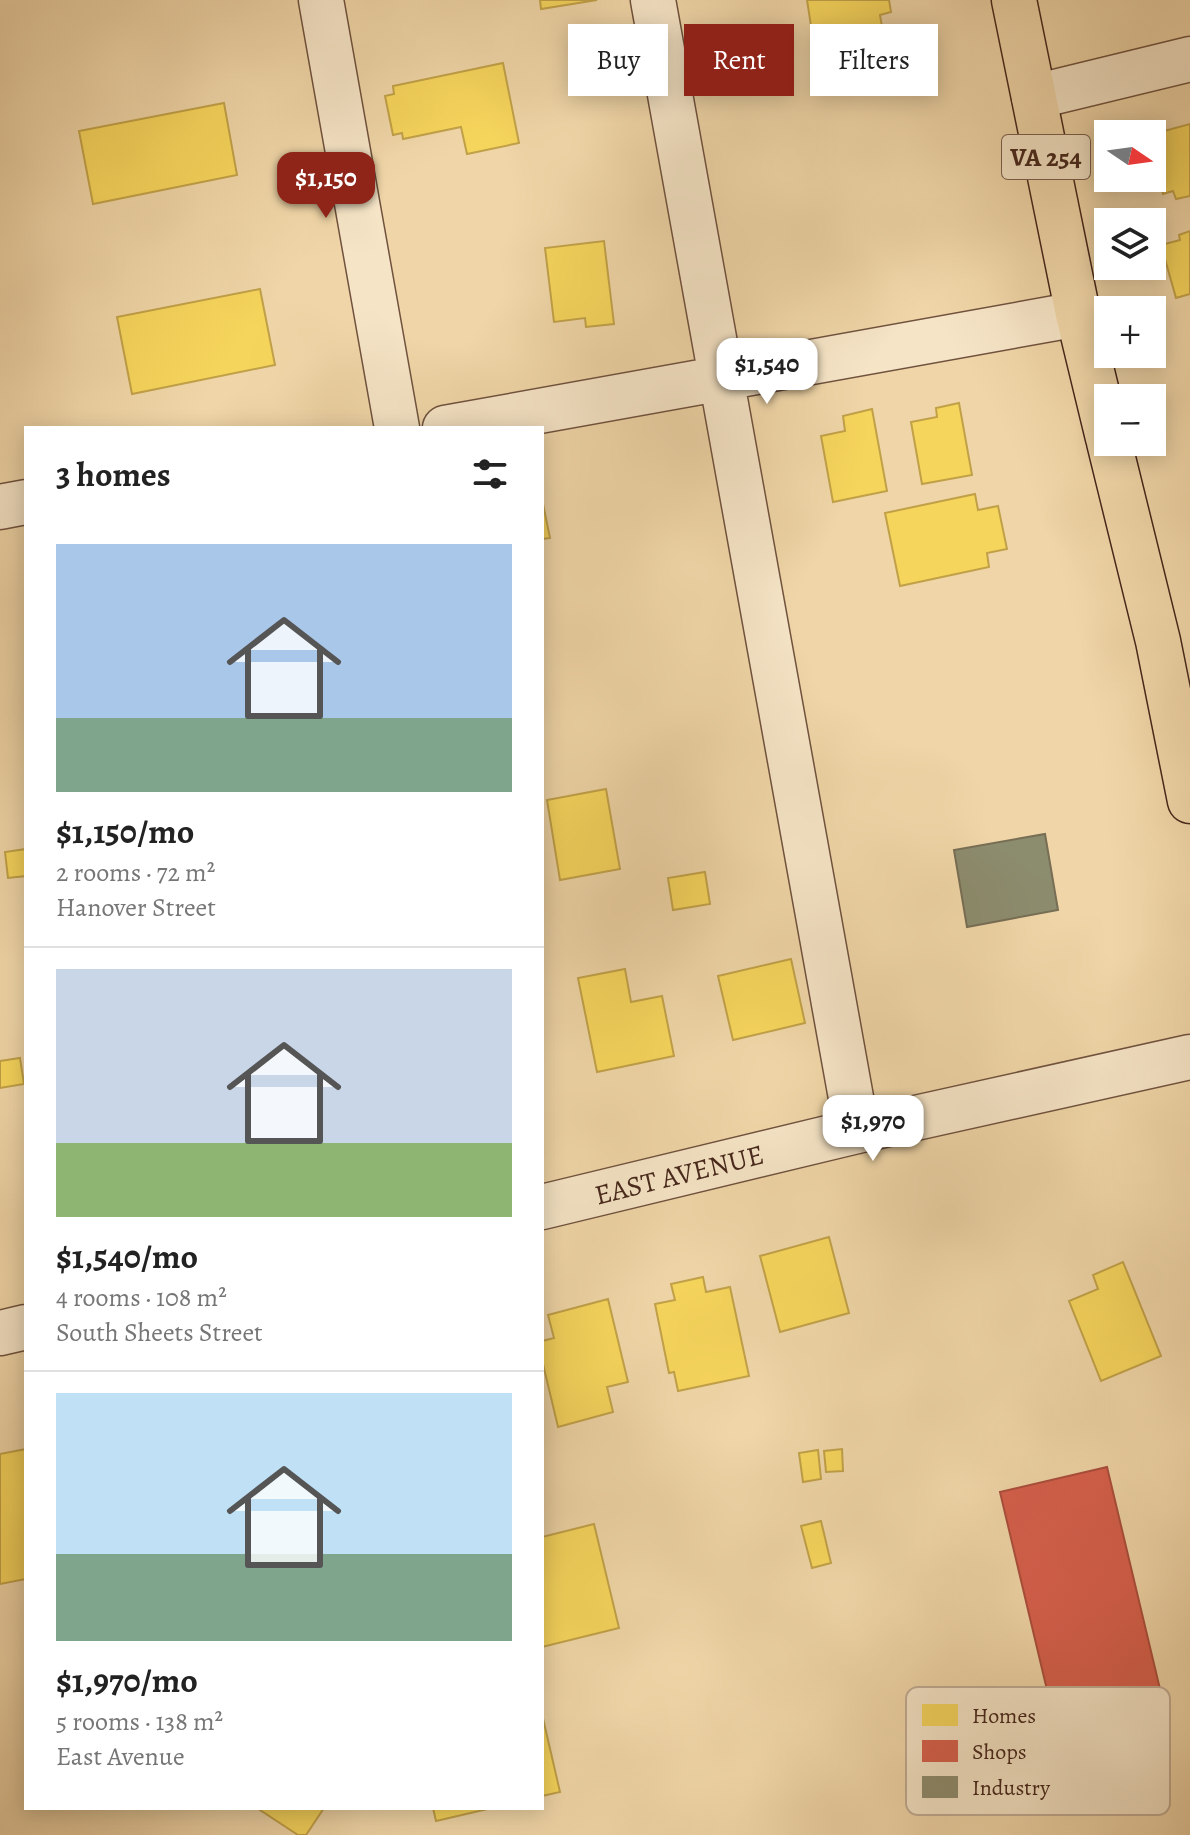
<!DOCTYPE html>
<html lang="en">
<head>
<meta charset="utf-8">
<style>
	:root { --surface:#fff; --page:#f6f6f6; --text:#222; --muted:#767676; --line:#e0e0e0; --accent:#8f2418 }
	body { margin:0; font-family:Alegreya,serif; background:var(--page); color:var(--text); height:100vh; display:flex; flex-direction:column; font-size:30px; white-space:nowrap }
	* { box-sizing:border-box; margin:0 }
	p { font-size:26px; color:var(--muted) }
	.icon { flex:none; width:44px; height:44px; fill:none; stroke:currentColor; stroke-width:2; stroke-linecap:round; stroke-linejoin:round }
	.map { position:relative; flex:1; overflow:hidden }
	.panel { position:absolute; left:24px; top:426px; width:520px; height:1384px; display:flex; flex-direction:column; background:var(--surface); border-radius:0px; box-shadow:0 4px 20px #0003 }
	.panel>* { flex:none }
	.banner { position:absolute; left:568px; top:24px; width:502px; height:72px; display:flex; gap:16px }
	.needle { width:52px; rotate:103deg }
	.tools { position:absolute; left:1094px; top:120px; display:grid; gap:16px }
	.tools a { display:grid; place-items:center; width:72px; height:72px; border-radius:0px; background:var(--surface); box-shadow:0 4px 20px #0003; font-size:40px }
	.price { position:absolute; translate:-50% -68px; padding:0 18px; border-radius:16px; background:#fff; color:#222; font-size:26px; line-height:52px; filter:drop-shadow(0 2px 4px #0008) }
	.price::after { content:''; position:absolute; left:50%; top:48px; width:24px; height:18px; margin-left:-12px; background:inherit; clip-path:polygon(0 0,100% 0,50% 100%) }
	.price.current { background:var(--accent); color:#fff }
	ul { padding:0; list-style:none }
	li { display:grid; align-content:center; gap:16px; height:424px; padding:0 32px }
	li+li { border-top:2px solid var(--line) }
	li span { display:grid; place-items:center; height:248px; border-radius:0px; color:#555 }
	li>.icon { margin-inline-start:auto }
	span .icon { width:144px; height:144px; fill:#fffc; stroke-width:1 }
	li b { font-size:34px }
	h2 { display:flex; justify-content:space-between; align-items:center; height:96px; padding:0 32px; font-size:34px }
	.pill { padding:0 28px; border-radius:0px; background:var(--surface); box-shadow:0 4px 20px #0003; font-size:28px; line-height:72px }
	.pill.current { background:var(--accent); color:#fff }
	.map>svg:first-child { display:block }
	.homes { fill:#f6d55c; stroke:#c1a148; stroke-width:2 }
	.shops { fill:#d6604d; stroke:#ab4f3e; stroke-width:2 }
	.industry { fill:#8c8c6e; stroke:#776e55; stroke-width:2 }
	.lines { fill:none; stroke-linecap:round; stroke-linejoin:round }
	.minor-casing { stroke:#70523e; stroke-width:47 }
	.major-casing { stroke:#46271b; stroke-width:47 }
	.minor { stroke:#f5e4c6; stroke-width:44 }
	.major { stroke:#efd5a7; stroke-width:44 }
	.labels { text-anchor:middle; stroke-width:8; stroke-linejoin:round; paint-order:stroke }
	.shield { fill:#f5e4c6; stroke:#7a604e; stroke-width:2 }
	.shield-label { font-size:26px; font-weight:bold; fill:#46271b }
	.street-label { font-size:28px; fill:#46271b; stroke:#f5e4c6 }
	.key { fill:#f5e4c6; stroke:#c0ab93; stroke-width:2 }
	.key-label { font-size:22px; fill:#46271b }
</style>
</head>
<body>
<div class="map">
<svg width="1190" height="1835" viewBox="0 0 1190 1835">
	<rect width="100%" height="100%" fill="#efd5a7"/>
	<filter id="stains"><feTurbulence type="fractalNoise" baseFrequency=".0025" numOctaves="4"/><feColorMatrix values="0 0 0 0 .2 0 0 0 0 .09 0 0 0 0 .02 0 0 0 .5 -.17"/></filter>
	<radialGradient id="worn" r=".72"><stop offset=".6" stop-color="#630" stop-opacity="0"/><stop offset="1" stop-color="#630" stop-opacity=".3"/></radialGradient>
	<!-- homes -->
	<path class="homes" d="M540 0H597L541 9Z
		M807 0H889L891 12 880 15 883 33 814 45Z
		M503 63 519 143 467 154 461 127 403 139 402 133 393 135 385 96 394 94 393 86Z
		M224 103 237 175 93 204 79 131Z
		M1190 124V196L1176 199 1173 191 1163 194 1152 145 1160 143 1157 133Z
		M1190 231V294L1176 298 1161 245 1180 240 1179 235Z
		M604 241 614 324 586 327 585 318 554 322 545 248Z
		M260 289 275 365 132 394 117 317Z
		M959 403 972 475 922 484 911 422 937 417 936 408Z
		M872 409 887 491 833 502 821 436 845 431 843 416Z
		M975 494 978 510 998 506 1007 549 987 553 989 567 900 586 885 513Z
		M542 499 550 538 542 539Z
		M606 789 620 869 560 880 547 800Z
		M26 849V876L8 878 5 852Z
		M705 872 710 904 673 910 668 878Z
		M791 959 805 1023 733 1040 718 976Z
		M625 969 631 1002 662 996 674 1056 597 1072 578 978Z
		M20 1058 24 1084 0 1088V1061Z
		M829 1237 849 1313 780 1332 760 1256Z
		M1123 1262 1161 1356 1101 1381 1069 1301 1098 1289 1093 1275Z
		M703 1277 706 1292 730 1287 749 1376 678 1391 674 1372 669 1373 655 1304 675 1300 671 1284Z
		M608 1299 628 1382 607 1387 613 1412 558 1427 542 1360V1341L554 1338 548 1315Z
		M26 1449V1579L0 1584V1454Z
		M842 1449 843 1471 826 1472 824 1451Z
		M818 1450 821 1479 803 1482 799 1453Z
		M821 1521 831 1563 812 1568 801 1526Z
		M594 1524 619 1628 542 1647V1537Z
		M542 1714 560 1792 542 1796Z
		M257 1808H324L306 1835H298Z
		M433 1808H492L436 1821Z"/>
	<!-- shops -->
	<path class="shops" d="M1107 1467 1160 1689 1053 1715 1000 1492Z"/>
	<!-- industry -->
	<path class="industry" d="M1045 834 1058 910 967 927 954 850Z"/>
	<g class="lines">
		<defs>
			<path id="minor" d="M321 0 397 428
				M653 0 857 1131
				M1034 97 1190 59
				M445 428 1078 314
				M0 507 26 502
				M542 1207 857 1131 1190 1057
				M0 1333 26 1327"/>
			<path id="major" d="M1014 0 1078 314 1108 438
				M1109 442 1158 641 1190 801"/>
		</defs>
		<!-- minor casing -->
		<use href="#minor" class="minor-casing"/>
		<!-- major casing -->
		<use href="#major" class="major-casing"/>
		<!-- minor -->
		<use href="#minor" class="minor"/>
		<!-- major -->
		<use href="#major" class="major"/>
	</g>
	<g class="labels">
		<!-- shield labels -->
		<rect class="shield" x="1002" y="135" width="88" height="44" rx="6"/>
		<g class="shield-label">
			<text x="1046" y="166">VA 254</text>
		</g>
		<!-- street labels -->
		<g class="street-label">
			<text transform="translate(679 1174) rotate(-14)" y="10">EAST AVENUE</text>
		</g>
	</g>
	<!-- legend -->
	<rect x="906" y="1687" width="264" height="128" rx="12" class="key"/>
	<rect x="922" y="1704" width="36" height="22" fill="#f6d55c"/>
	<rect x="922" y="1740" width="36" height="22" fill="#d6604d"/>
	<rect x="922" y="1776" width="36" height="22" fill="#8c8c6e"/>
	<g class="key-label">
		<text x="972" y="1723">Homes</text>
		<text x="972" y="1759">Shops</text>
		<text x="972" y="1795">Industry</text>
	</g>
	<rect width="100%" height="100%" filter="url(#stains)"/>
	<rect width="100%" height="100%" fill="url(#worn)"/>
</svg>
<div class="tools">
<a><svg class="needle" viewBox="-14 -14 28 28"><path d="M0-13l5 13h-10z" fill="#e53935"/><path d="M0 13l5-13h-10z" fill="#767676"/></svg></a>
<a><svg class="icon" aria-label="layers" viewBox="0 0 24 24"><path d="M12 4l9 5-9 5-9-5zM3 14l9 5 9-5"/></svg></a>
<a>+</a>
<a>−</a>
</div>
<b class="price current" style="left:326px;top:220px">$1,150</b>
<b class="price" style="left:767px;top:406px">$1,540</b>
<b class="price" style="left:873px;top:1163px">$1,970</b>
<div class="banner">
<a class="pill">Buy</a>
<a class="pill current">Rent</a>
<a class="pill">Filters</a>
</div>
<section class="panel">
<h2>3 homes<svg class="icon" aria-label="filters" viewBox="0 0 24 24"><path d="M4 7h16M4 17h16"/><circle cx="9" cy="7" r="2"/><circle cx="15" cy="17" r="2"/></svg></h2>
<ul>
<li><span style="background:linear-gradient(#a9c7e8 70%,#7fa58c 0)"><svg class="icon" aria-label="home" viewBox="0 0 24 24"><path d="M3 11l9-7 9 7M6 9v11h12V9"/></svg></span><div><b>$1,150/mo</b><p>2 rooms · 72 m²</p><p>Hanover Street</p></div></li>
<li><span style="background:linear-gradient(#c9d6e8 70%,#8fb573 0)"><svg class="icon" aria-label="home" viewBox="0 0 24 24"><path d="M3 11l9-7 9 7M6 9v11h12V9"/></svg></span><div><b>$1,540/mo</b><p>4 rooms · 108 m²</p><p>South Sheets Street</p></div></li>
<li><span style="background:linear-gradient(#bfe0f5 65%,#7fa58c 0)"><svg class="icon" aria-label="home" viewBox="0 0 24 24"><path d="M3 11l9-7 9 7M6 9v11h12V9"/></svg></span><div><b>$1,970/mo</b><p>5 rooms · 138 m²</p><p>East Avenue</p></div></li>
</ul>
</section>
</div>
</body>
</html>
